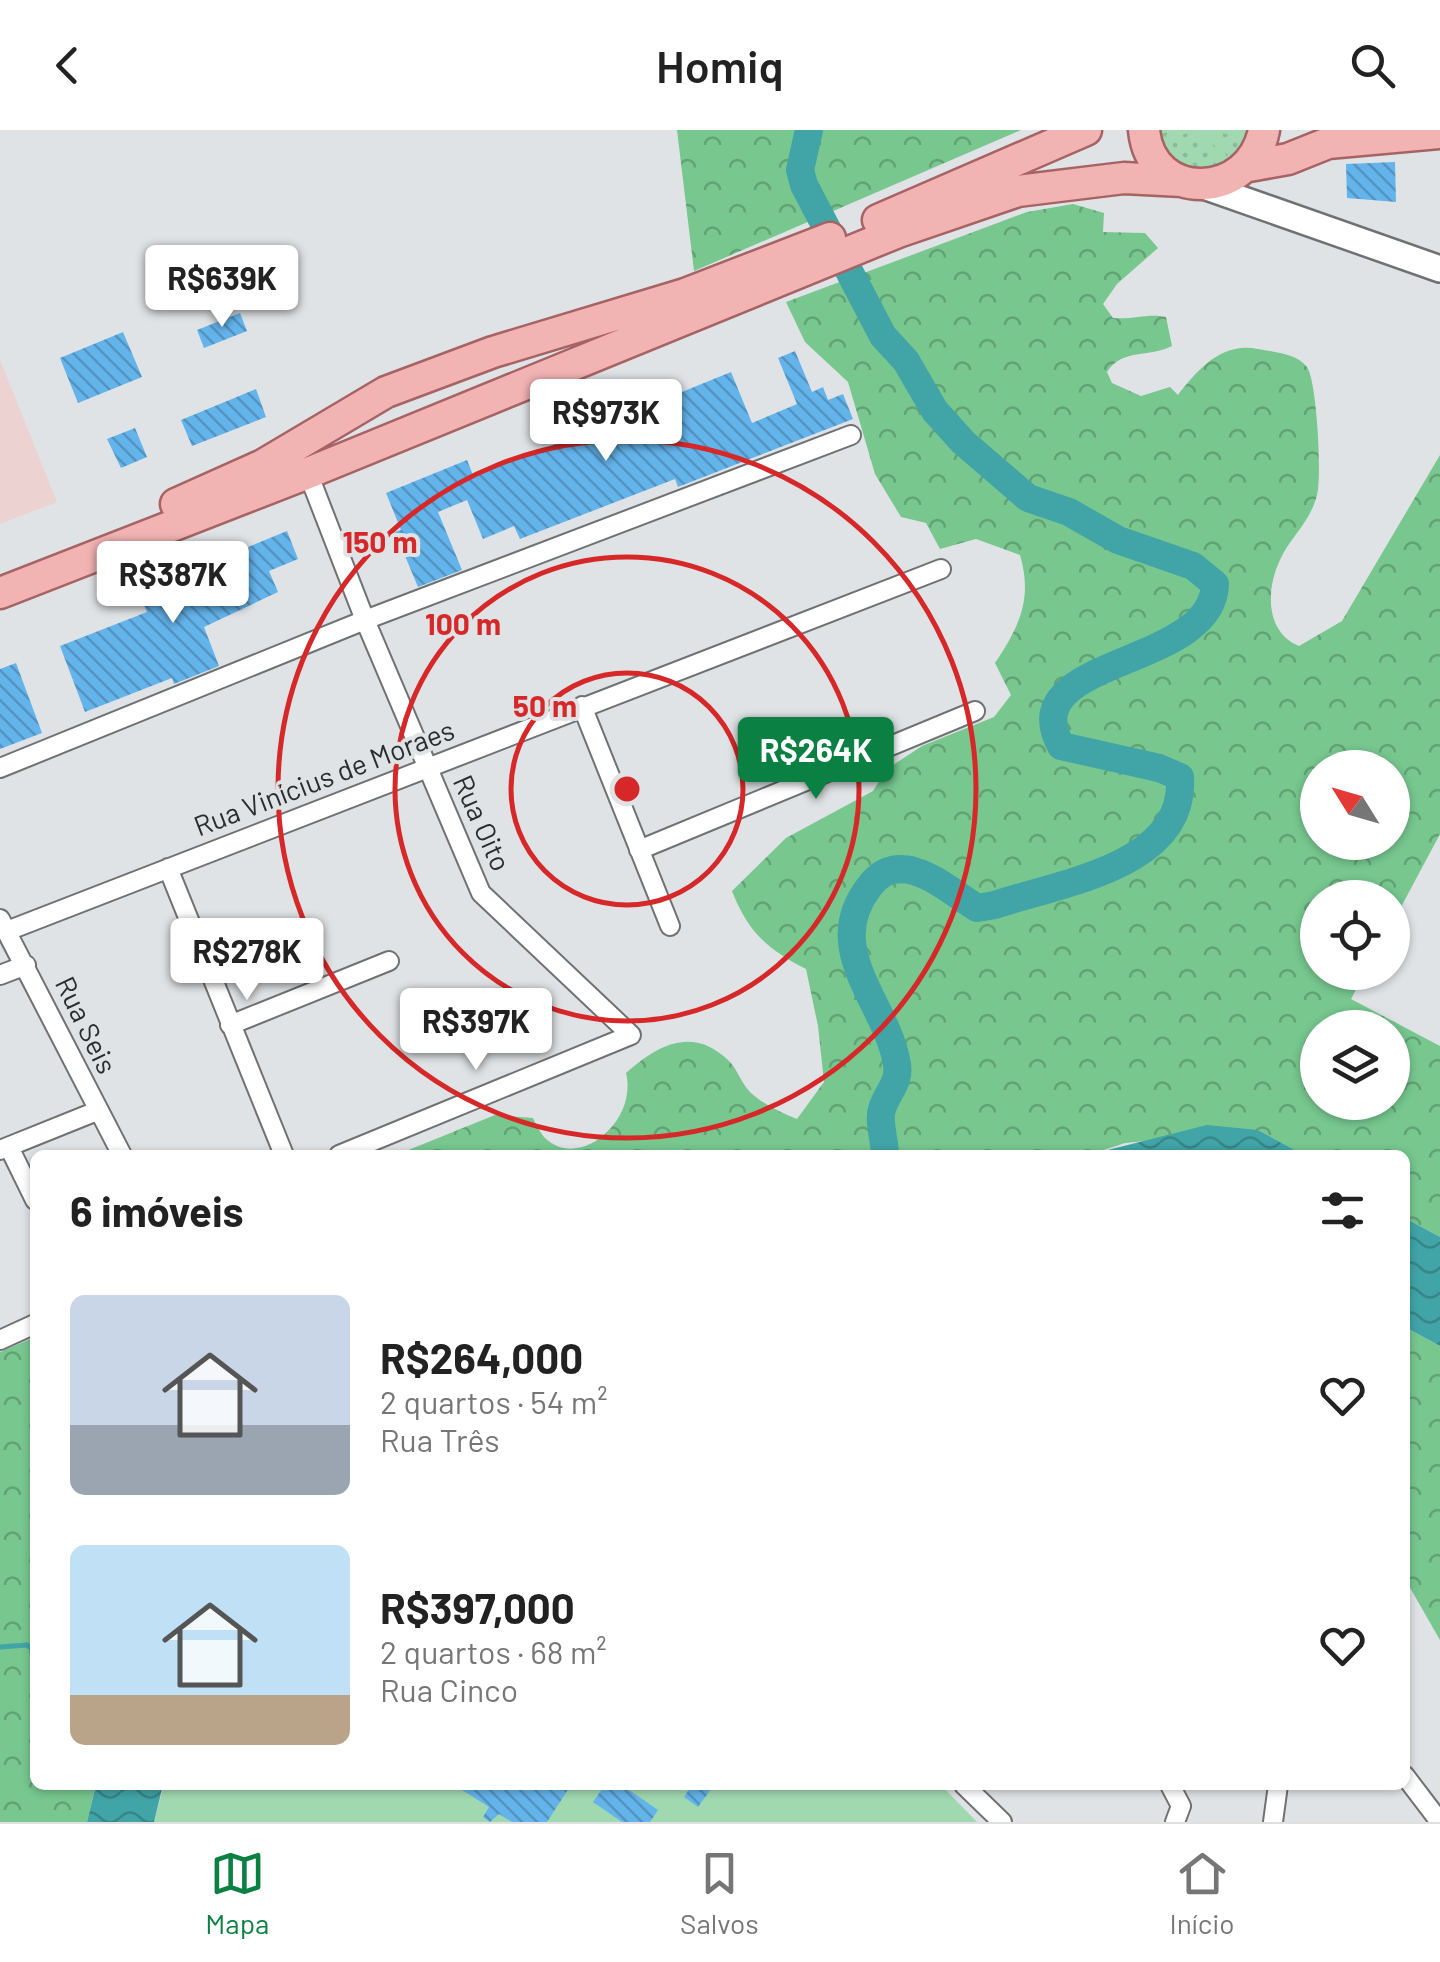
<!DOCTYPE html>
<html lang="pt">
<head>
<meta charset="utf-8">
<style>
	:root { --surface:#fff; --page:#f6f6f6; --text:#222; --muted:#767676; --line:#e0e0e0; --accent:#0b8043 }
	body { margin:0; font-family:Barlow,sans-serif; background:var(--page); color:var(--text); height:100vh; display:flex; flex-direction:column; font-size:38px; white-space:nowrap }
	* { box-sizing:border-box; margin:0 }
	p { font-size:32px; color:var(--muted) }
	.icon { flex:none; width:55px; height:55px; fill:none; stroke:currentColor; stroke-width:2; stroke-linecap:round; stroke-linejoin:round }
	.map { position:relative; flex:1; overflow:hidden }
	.side { position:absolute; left:30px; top:1020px; width:1380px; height:640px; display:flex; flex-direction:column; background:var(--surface); border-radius:15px; box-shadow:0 2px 8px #0004 }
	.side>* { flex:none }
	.needle { width:65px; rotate:307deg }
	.controls { position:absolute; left:1300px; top:620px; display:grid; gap:20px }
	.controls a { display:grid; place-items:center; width:110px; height:110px; border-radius:50%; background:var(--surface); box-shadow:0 2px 8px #0004; font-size:50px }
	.price { position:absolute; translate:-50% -85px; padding:0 22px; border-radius:10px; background:#fff; color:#222; font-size:32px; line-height:65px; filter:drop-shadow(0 2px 5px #0008) }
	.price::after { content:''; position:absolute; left:50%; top:60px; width:30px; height:22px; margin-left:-15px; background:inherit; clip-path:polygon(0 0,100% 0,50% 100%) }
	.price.current { background:var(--accent); color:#fff }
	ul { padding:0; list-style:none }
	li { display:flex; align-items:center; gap:30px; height:250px; padding:0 40px }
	li span { display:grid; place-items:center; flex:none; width:280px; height:200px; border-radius:15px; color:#555 }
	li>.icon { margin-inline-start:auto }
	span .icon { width:120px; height:120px; fill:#fffc; stroke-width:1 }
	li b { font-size:42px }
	h2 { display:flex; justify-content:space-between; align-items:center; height:120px; padding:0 40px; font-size:42px }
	header { display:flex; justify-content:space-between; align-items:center; height:130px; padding:0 40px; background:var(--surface); font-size:45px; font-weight:600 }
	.menu { display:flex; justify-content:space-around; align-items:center; height:140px; border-top:2px solid var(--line); background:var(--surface); font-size:28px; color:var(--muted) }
	.menu a { display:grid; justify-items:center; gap:5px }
	.menu .current { color:var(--accent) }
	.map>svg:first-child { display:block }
	.industrial { fill:#ecd2d0 }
	.grass { fill:url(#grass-dots) }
	.forest { fill:url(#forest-crowns); fill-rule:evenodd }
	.garden { fill:#a0d8af }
	.water { fill:url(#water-waves) }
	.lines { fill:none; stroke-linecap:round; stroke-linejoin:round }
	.stream { stroke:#41a4a7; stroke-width:5 }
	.river { stroke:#41a4a7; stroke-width:28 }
	.building { fill:url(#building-back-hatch) }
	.street-casing { stroke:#6f7173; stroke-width:22 }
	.secondary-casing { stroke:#6f7173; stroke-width:30 }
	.primary-casing { stroke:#a66363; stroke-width:35 }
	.street { stroke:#fff; stroke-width:18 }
	.secondary { stroke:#fff; stroke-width:25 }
	.primary { stroke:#f2b3b3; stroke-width:30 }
	.ring { fill:none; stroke:#d62828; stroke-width:5 }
	.labels { text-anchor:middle; stroke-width:8; stroke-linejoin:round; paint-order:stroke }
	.street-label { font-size:28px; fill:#2b2c2d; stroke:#e0e3e5 }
	.centre { fill:#d62828; stroke:#e0e3e5; stroke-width:5 }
	.ring-label { font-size:30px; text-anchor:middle; font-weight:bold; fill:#d62828; stroke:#e0e3e5; stroke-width:8; stroke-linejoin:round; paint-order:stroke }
</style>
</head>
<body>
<header><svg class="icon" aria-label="back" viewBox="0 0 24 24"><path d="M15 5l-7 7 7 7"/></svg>Homiq<svg class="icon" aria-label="search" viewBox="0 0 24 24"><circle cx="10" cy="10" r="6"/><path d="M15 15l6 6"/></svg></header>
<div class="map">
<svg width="1440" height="1692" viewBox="0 0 1440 1692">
	<defs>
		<pattern id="grass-dots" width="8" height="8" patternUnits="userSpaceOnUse" patternTransform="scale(2.5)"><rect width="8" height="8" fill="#a0d8af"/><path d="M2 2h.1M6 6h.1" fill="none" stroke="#8aba97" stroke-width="1.8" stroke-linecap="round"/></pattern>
		<pattern id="forest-crowns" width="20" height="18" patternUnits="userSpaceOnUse" patternTransform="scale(2.5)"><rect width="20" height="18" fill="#77c78f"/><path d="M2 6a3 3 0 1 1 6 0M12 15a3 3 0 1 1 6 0" fill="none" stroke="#62a275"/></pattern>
		<pattern id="water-waves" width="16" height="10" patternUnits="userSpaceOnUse" patternTransform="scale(2.5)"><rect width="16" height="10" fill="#41a4a7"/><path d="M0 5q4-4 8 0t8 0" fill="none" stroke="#378688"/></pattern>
		<pattern id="building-back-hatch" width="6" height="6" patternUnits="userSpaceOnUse" patternTransform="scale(2.5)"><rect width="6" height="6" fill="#64b4ec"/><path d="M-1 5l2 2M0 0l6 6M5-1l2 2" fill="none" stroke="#5393c0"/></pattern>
	</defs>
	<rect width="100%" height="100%" fill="#e0e3e5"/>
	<!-- industrial -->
	<path class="industrial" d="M0 230 57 372 0 394Z"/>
	<!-- grass -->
	<path class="grass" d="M1151 0H1259L1229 41 1177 39Z"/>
	<!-- forest -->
	<path class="forest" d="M677 0H1021L694 141Z
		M1073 74 1104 83 1103 102 1145 103 1158 118 1117 154 1103 174 1113 188C1133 190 1147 183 1166 187L1172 216C1149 228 1122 218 1107 242L1112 253 1141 266 1170 257 1178 265C1197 240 1222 211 1258 219 1273 222 1296 223 1307 237 1317 251 1322 347 1317 365 1310 393 1290 407 1280 430 1266 459 1265 502 1299 516L1342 491 1440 325V704L1393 792 1392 768H1318V842L1365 843 1351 869 1440 916V1107L1405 1088V1025H1304L1258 1000 1125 1013 1088 1025H898L885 1003 872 1025H396L495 985 533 988C536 994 540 1003 545 1008 579 1041 638 991 626 943 658 915 692 896 728 930 737 938 741 953 750 962 764 975 780 982 797 989L824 952 818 896 806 839C767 819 748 802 732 761L786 708 873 661 887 639 922 616 994 587 1011 565 995 533C1019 497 1033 469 1020 425L976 409 940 419 926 393 901 387 875 344 848 252 805 212 786 172 1027 82ZM1318 638H1392V712H1318ZM1318 898H1392V972H1318Z
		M1405 1197 1440 1216V1510L1405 1449Z
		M35 1207V1655H96L87 1692H0V1222Z"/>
	<!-- garden -->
	<path class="garden" d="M1173 0H1240L1250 8 1220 3 1228 33 1209 9 1196 35 1199 2 1164 7Z
		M164 1655H941L977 1692H154Z"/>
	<!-- water -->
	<path class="water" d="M1207 995 1258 1000 1304 1025H1088Z
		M1405 1088 1440 1107V1216L1405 1197Z
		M96 1655H163L154 1692H87Z"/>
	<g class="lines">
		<!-- stream -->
		<path class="stream" d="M0 1517 27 1515 35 1521"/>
		<!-- river -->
		<path class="river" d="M809 0 800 40 804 55 883 206 906 231 935 281 963 312 1028 368 1069 382 1118 410 1193 436 1215 454C1213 539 1012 526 1061 616L1159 638 1180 647C1186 737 1059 753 995 775L977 778C947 760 901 714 869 757 822 818 884 871 896 929 902 952 888 960 882 979 878 990 885 1012 885 1025"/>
	</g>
	<!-- building -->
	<path class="building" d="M1395 32 1396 72 1347 68 1346 34Z
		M240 183 247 201 204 218 197 200Z
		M123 202 142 247 78 273 60 228Z
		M795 221 812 262 823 257 828 270 843 264 853 289 678 357 675 349 520 409 514 396 483 409 467 370 438 382 462 440 418 457 395 402 401 400 386 363 467 330 473 345 558 313 554 303 636 270 640 279 731 242 752 293 797 274 778 228Z
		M256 259 266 287 192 316 181 290Z
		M135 298 147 327 121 338 107 309Z
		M287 401 298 429 269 441 278 462 204 497 219 536 174 554 172 548 85 582 60 516 147 482 138 462Z
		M16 533 42 603 0 619V539Z
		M454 1655H571L547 1692H512L499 1684 490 1692 483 1687 489 1677Z
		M605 1655H622L658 1680 650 1692H622L593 1672Z
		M692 1655H714L698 1677 684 1667Z"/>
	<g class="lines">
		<defs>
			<path id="street" d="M308 343 365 490 481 763 631 905 339 1025
				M582 576 670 796
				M0 638 365 490 851 305
				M639 720 975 581
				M168 738 284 1025
				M0 789 122 1025
				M7 801 941 439
				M0 845 26 835
				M230 895 389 831
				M9 1017 35 1070
				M0 1020 97 981
				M0 1210 35 1194
				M1405 1646 1440 1692
				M964 1655 1002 1692
				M1170 1655 1181 1676 1175 1692
				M1273 1692 1278 1655"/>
			<path id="secondary" d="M1201 55 1440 139"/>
			<path id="primary" d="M1144 0C1151 73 1250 71 1264 0
				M1249 36 1288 29 1328 13 1440 3
				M878 90 1086 0
				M176 374 263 335 386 262 493 222 685 164 830 108
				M0 463 308 343 898 102 1018 61 1124 48 1182 51"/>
		</defs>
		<!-- street casing -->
		<use href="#street" class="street-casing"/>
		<!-- secondary casing -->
		<use href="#secondary" class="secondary-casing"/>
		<!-- primary casing -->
		<use href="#primary" class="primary-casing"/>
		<!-- street -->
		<use href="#street" class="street"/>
		<!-- secondary -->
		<use href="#secondary" class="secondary"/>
		<!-- primary -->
		<use href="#primary" class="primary"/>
	</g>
	<!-- distance rings -->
	<g class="ring">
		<circle cx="627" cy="659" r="116"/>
		<circle cx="627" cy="659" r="232"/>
		<circle cx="627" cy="659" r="349"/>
	</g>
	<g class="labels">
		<!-- street labels -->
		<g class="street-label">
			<text transform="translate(324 648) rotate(-21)" y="10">Rua Vinícius de Moraes</text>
			<text transform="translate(482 693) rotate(66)" y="10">Rua Oito</text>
			<text transform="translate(86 895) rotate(64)" y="10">Rua Seis</text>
		</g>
	</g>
	<circle cx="627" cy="659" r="15" class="centre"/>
	<g class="ring-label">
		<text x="380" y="423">150 m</text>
		<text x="463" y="505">100 m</text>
		<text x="545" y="587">50 m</text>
	</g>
</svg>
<div class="controls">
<a><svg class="needle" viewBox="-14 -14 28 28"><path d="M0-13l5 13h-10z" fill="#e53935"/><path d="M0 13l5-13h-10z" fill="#767676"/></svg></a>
<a><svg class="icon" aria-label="locate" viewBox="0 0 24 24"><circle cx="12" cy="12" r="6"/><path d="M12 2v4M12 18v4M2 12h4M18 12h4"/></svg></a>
<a><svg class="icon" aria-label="layers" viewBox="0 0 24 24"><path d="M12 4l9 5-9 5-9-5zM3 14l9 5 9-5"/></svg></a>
</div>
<b class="price" style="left:222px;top:200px">R$639K</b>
<b class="price" style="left:606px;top:334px">R$973K</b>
<b class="price" style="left:173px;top:496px">R$387K</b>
<b class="price current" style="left:816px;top:672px">R$264K</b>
<b class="price" style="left:247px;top:873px">R$278K</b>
<b class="price" style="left:476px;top:943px">R$397K</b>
<section class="side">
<h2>6 imóveis<svg class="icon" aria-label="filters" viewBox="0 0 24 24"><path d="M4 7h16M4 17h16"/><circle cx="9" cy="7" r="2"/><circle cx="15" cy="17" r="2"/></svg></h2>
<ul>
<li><span style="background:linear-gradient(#c9d6e8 65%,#9aa5b1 0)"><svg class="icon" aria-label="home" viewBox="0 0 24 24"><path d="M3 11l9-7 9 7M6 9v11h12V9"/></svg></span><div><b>R$264,000</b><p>2 quartos · 54 m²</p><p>Rua Três</p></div><svg class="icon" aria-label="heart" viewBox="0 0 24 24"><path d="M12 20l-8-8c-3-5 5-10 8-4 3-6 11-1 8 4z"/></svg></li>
<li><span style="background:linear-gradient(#bfe0f5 75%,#b9a48a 0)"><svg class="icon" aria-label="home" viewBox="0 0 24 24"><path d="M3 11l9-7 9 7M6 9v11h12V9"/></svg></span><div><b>R$397,000</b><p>2 quartos · 68 m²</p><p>Rua Cinco</p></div><svg class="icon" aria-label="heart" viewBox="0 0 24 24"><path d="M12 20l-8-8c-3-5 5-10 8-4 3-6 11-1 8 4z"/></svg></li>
</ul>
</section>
</div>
<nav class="menu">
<a class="current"><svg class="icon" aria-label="map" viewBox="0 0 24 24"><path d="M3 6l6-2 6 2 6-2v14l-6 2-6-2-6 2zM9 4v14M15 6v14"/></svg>Mapa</a>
<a><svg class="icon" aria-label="saved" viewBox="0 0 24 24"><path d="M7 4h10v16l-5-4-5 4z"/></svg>Salvos</a>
<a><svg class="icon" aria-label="home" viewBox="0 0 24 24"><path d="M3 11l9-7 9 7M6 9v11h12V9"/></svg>Início</a>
</nav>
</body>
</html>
